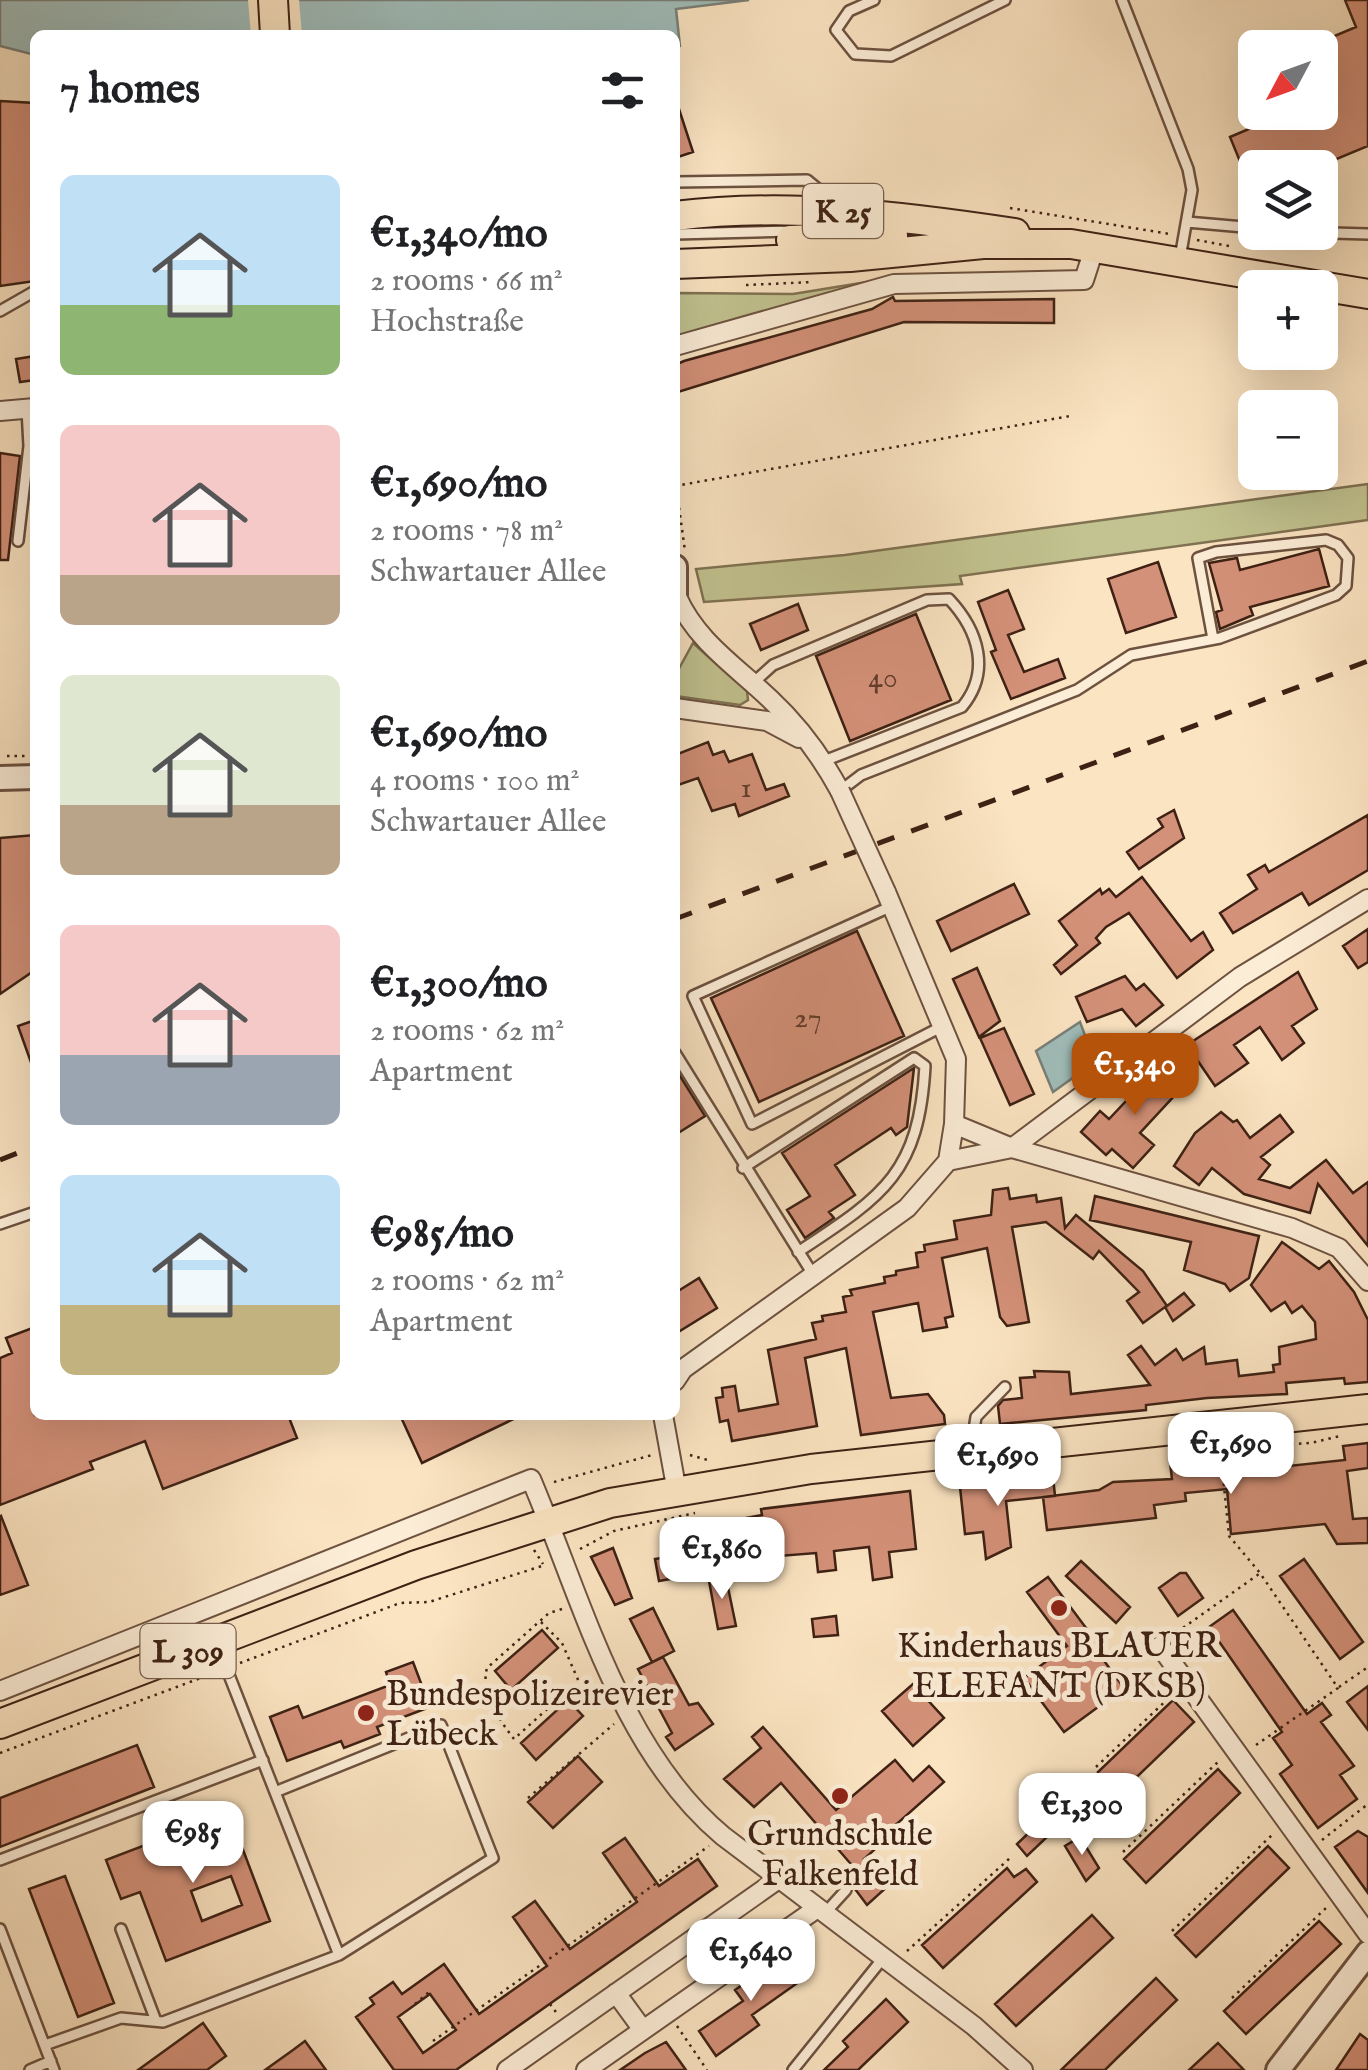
<!DOCTYPE html>
<html lang="en">
<head>
<meta charset="utf-8">
<style>
	:root { --surface:#fff; --page:#f2f2f2; --text:#202124; --muted:#757577; --accent:#b45309 }
	body { margin:0; font-family:"IM FELL English",serif; background:var(--page); color:var(--text); height:100vh; display:flex; flex-direction:column; font-size:38px; white-space:nowrap }
	* { box-sizing:border-box; margin:0 }
	p { font-size:32px; color:var(--muted) }
	.icon { flex:none; width:55px; height:55px; fill:none; stroke:currentColor; stroke-width:2; stroke-linecap:round; stroke-linejoin:round }
	.map { position:relative; flex:1; overflow:hidden }
	.panel { position:absolute; left:30px; top:30px; width:650px; height:1390px; display:flex; flex-direction:column; background:var(--surface); border-radius:15px; box-shadow:0 10px 40px #0002 }
	.panel>* { flex:none }
	.needle { width:65px; rotate:229deg }
	.fabs { position:absolute; left:1238px; top:30px; display:grid; gap:20px }
	.fabs a { display:grid; place-items:center; width:100px; height:100px; border-radius:15px; background:var(--surface); box-shadow:0 10px 40px #0002; font-size:50px }
	.price { position:absolute; translate:-50% -85px; padding:0 22px; border-radius:20px; background:#fff; color:#222; font-size:32px; line-height:65px; filter:drop-shadow(0 2px 5px #0008) }
	.price::after { content:''; position:absolute; left:50%; top:60px; width:30px; height:22px; margin-left:-15px; background:inherit; clip-path:polygon(0 0,100% 0,50% 100%) }
	.price.current { background:var(--accent); color:#fff }
	ul { padding:0; list-style:none }
	li { display:flex; align-items:center; gap:30px; height:250px; padding:0 30px }
	li span { display:grid; place-items:center; flex:none; width:280px; height:200px; border-radius:15px; color:#555 }
	li>.icon { margin-inline-start:auto }
	span .icon { width:120px; height:120px; fill:#fffc; stroke-width:1 }
	li b { font-size:42px }
	h2 { display:flex; justify-content:space-between; align-items:center; height:120px; padding:0 30px; font-size:42px }
	.map>svg:first-child { display:block }
	.green { fill:#c2c390; stroke:#807252; stroke-width:2.5 }
	.water { fill:#a0bdba; stroke:#797f78; stroke-width:2.5 }
	.pier { fill:#fbe4c2 }
	.building { fill:#d49179; stroke:#3e2114; stroke-width:2.5; fill-rule:evenodd }
	.lines { fill:none; stroke-linecap:round; stroke-linejoin:round }
	.service-casing { stroke:#6d5240; stroke-width:14 }
	.minor-casing { stroke:#6d5240; stroke-width:22 }
	.tertiary-casing { stroke:#6d5240; stroke-width:28 }
	.primary-casing { stroke:#3e2114; stroke-width:32 }
	.path { stroke:#3e2114; stroke-width:2.5; stroke-dasharray:2.5 5; stroke-linecap:butt }
	.service { stroke:#fcedd7; stroke-width:9 }
	.minor { stroke:#fcedd7; stroke-width:18 }
	.tertiary { stroke:#fcedd7; stroke-width:22 }
	.primary { stroke:#fbe4c2; stroke-width:28 }
	.rail { stroke:#3e2114; stroke-width:5; stroke-dasharray:18 18; stroke-linecap:butt }
	.minor-bridge-casing { stroke:#6d5240; stroke-width:22; stroke-linecap:butt }
	.minor-bridge { stroke:#fcedd7; stroke-width:18 }
	.poi-dot { fill:#8f2418; stroke:#fcedd7; stroke-width:4 }
	.labels { text-anchor:middle; stroke-width:10; stroke-linejoin:round; paint-order:stroke }
	.number-label { font-size:30px; fill:#643d2d }
	.shield { fill:#fcedd7; stroke:#775e4e; stroke-width:2.5 }
	.shield-label { font-size:32px; font-weight:bold; fill:#3e2114 }
	.poi-label { font-size:35px; fill:#3e2114; stroke:#fcedd7 }
</style>
</head>
<body>
<div class="map">
<svg width="1368" height="2070" viewBox="0 0 1368 2070">
	<rect width="100%" height="100%" fill="#fbe4c2"/>
	<filter id="stains"><feTurbulence type="fractalNoise" baseFrequency=".002" numOctaves="4"/><feColorMatrix values="0 0 0 0 .2 0 0 0 0 .09 0 0 0 0 .02 0 0 0 .5 -.17"/></filter>
	<radialGradient id="worn" r=".72"><stop offset=".6" stop-color="#630" stop-opacity="0"/><stop offset="1" stop-color="#630" stop-opacity=".3"/></radialGradient>
	<!-- green -->
	<path class="green" d="M873 281 675 342V295L680 293 793 294Z
		M1368 484V520L960 576 962 584 704 602 696 569 845 555Z
		M693 643 747 691 748 700 740 705 675 696V676Z"/>
	<!-- water -->
	<path class="water" d="M0 0H749L676 9 680 46 675 50V35H35V55L0 46Z
		M1080 1022 1095 1062 1053 1092 1036 1051Z"/>
	<!-- pier -->
	<path class="pier" d="M248 0H299L302 35H251Z"/>
	<!-- building -->
	<path class="building" d="M1345 0H1368V146L1315 168H1255V198L1230 137 1289 112H1320V42L1356 27Z
		M0 101 35 103V281L0 286Z
		M678 106 693 152 675 158V107Z
		M893 297 895 301 1054 299V323L904 322 678 392 675 384V365L684 361 872 309Z
		M35 356V380L20 382 16 359Z
		M0 453 20 456 8 560H0Z
		M1319 549 1329 586 1250 607 1253 615 1220 629 1216 612 1222 610 1209 563 1237 558 1240 570Z
		M1158 562 1176 617 1126 633 1108 579Z
		M1008 590 1024 629 1008 635 1024 672 1058 659 1065 678 1011 699 991 652 996 650 978 602Z
		M798 604 808 630 761 650 750 624Z
		M916 614 951 700 850 741 816 656Z
		M708 742 713 755 724 751 729 762 752 754 766 790 784 784 789 796 739 816 735 804 712 811 698 778 675 786V755Z
		M1174 810 1184 838 1139 869 1127 852 1163 827 1158 819Z
		M1368 815V870L1309 905 1302 893 1233 933 1220 913 1257 889 1248 875 1265 865 1269 872Z
		M35 835V970L0 994V838Z
		M1142 877 1191 941 1203 932 1213 950 1177 978 1129 913 1106 927 1096 938 1100 943 1061 974 1054 965 1077 945 1059 921 1100 889 1102 894 1109 889 1116 897Z
		M1014 884 1029 914 951 951 937 921Z
		M1368 929V962L1358 968 1343 946Z
		M857 931 904 1036 759 1102 711 998Z
		M977 968 1000 1021 979 1037 953 979Z
		M1298 972 1317 1009 1292 1026 1304 1043 1282 1060 1260 1027 1234 1045 1248 1063 1215 1086 1187 1045Z
		M1125 976 1136 990 1144 984 1163 1005 1136 1026 1122 1009 1087 1022 1076 997Z
		M35 1020V1068H33L18 1026Z
		M1004 1028 1034 1094 1010 1105 980 1038Z
		M1167 1062 1188 1081 1140 1133 1154 1145 1133 1168 1112 1149 1106 1155 1081 1132 1100 1111 1109 1119 1127 1100 1130 1103Z
		M675 1068 705 1116 675 1135Z
		M914 1068 907 1127 896 1135 891 1128 835 1165 855 1195 829 1212 834 1218 805 1238 787 1210 810 1196 782 1153Z
		M1221 1112 1233 1122 1237 1120 1250 1138 1280 1115 1293 1132 1261 1157 1270 1165 1259 1179 1290 1188 1326 1160 1353 1193 1368 1182V1246L1318 1184 1310 1213 1244 1194 1212 1168 1199 1185 1174 1166 1195 1133Z
		M1008 1188 1010 1199 1036 1195 1037 1202 1061 1198 1065 1228 1076 1215 1143 1271 1167 1306 1184 1293 1194 1305 1173 1321 1165 1307 1143 1323 1127 1301 1139 1292 1099 1251 1093 1259 1046 1222 1012 1227 1029 1322 1007 1326 1000 1317 987 1248 942 1258 953 1316 945 1318 947 1327 923 1331 918 1303 873 1312 891 1398 928 1394 944 1415 945 1424 861 1435 846 1348 805 1358 817 1426 732 1441 728 1420 720 1422 716 1398 723 1397 722 1388 735 1386 739 1411 778 1404 768 1350 816 1339 812 1323 823 1321 822 1316 846 1312 843 1297 852 1295 850 1290 885 1283 884 1277 896 1275V1271L918 1267 916 1253 925 1251 924 1245 957 1239 954 1221 991 1215 993 1190Z
		M1095 1196 1259 1236 1249 1278 1230 1291 1225 1284 1184 1270 1191 1242 1090 1220Z
		M1282 1242 1319 1269 1329 1261 1354 1292 1368 1320V1382L1345 1384 1344 1378 1286 1383 1287 1394 1207 1398 1146 1405V1410L1000 1424 998 1406 1003 1400 1022 1398 1020 1378 1035 1377 1034 1371 1069 1372 1071 1394 1150 1385 1128 1355 1141 1346 1155 1365 1176 1349 1183 1360 1204 1347 1206 1364 1237 1360 1239 1376 1274 1372 1273 1365 1280 1364 1279 1347 1316 1339 1315 1322 1302 1306 1292 1313 1285 1302 1271 1311 1251 1285Z
		M699 1278 717 1308 675 1334V1293Z
		M35 1327V1415H288L297 1438 163 1489 145 1441 90 1462 93 1469 0 1505V1358L12 1353 6 1338Z
		M400 1415H522L422 1463Z
		M1368 1443V1468L1347 1471 1353 1519 1368 1518V1543L1337 1544 1325 1524 1231 1534 1227 1489 1185 1493 1186 1501 1154 1505 1156 1518 1047 1530 1043 1497 1099 1490 1113 1482 1172 1479 1170 1462 1212 1458 1214 1474 1345 1460 1343 1446Z
		M1053 1477 1055 1496 1006 1501 1011 1547 986 1559 983 1532 965 1534 960 1487Z
		M910 1491 916 1549 889 1552 892 1577 873 1580 869 1547 834 1551 836 1570 818 1572 816 1553 779 1556 776 1531 741 1538 746 1565 659 1581 655 1559 693 1553 688 1529 762 1515 761 1509Z
		M1 1516 28 1585 0 1595V1517Z
		M613 1548 632 1598 615 1605 591 1557Z
		M1304 1559 1363 1642 1340 1659 1280 1576Z
		M1081 1561 1130 1607 1116 1623 1066 1576Z
		M725 1573 736 1626 718 1629 709 1581Z
		M1180 1573H1186L1203 1598 1178 1616 1159 1588Z
		M1048 1577 1098 1644 1094 1647 1124 1688 1064 1732 1024 1678 1067 1646 1027 1592Z
		M653 1608 674 1651 652 1662 630 1619Z
		M1233 1610 1307 1714 1322 1703 1331 1715 1321 1722 1354 1766 1340 1775 1357 1799 1318 1828 1280 1774 1292 1765 1273 1738 1282 1732 1209 1627Z
		M836 1616 838 1635 814 1637 812 1619Z
		M542 1630 558 1648 511 1690 495 1671Z
		M663 1657 689 1705 698 1703 713 1724 675 1750 666 1737 672 1733 638 1669Z
		M413 1662 430 1707 377 1727 380 1734 344 1748 341 1741 287 1761 270 1717 298 1706 303 1718 390 1685 386 1672Z
		M913 1684 944 1718 913 1746 882 1711Z
		M1368 1686V1730L1347 1702Z
		M568 1700 583 1716 536 1760 521 1743Z
		M1173 1700 1194 1722 1119 1794 1098 1772Z
		M763 1727 836 1810 895 1760 913 1781 929 1766 944 1782 882 1837 885 1840 864 1859 888 1886 867 1905 852 1885 862 1877 781 1783 754 1807 724 1779 761 1748 752 1737Z
		M137 1745 154 1787 0 1847V1798Z
		M578 1756 602 1782 553 1828 528 1802Z
		M1218 1769 1240 1793 1146 1883 1124 1859Z
		M1089 1775 1100 1786 1076 1809 1065 1798Z
		M1060 1803 1068 1817 1027 1856 1017 1844Z
		M229 1813 270 1921 166 1961 140 1892 121 1899 106 1860ZM231 1876 242 1905 202 1921 191 1891Z
		M1358 1831 1368 1837V1893L1335 1847Z
		M1080 1837 1099 1868 1086 1881 1065 1846Z
		M625 1838 659 1886 698 1859 717 1886 456 2070H394L356 2017 374 2004 370 1998 393 1982 402 1994 444 1964 479 2014 547 1966 513 1917 535 1901 570 1949 637 1902 603 1853ZM430 1994 456 2030 423 2053 398 2017Z
		M1268 1846 1289 1868 1196 1957 1175 1935Z
		M1007 1868 1014 1877 1026 1869 1037 1882 943 1968 922 1945Z
		M65 1876 114 2003 78 2017 29 1889Z
		M1092 1915 1113 1938 1016 2026 995 2004Z
		M1319 1921 1341 1944 1246 2034 1224 2011Z
		M786 1954 803 1979 752 2015 759 2025 716 2056 699 2031 743 2001 735 1990Z
		M1156 1978 1177 2000 1116 2059 1105 2070H1061Z
		M886 1999 908 2022 858 2070H824L848 2047 843 2041Z
		M203 2023 226 2056 207 2070H138Z
		M1360 2034 1368 2040V2070H1336Z
		M305 2041 326 2070H265L293 2050Z
		M666 2042 686 2070H620L645 2053Z
		M1218 2043 1244 2070H1189Z"/>
	<g class="lines">
		<defs>
			<path id="service" d="M874 0 849 11 836 30 855 54 891 56 1005 0
				M1122 0 1188 169 1192 190 1180 258
				M675 182 807 180 818 189 819 207
				M1187 222 1255 228
				M1297 232 1368 234
				M675 234 793 231
				M0 311 35 291
				M18 541 29 446 27 409
				M753 683 773 665 927 600 949 599C979 631 991 672 962 707L824 761
				M840 791 861 775 1077 690 1131 655 1220 638 1336 595 1346 586 1348 558 1338 545 1326 540 1216 552 1198 558 1213 639
				M892 906 693 996 752 1124 943 1026
				M675 1053 814 1276
				M743 1168 914 1058 925 1066C919 1174 883 1196 798 1252
				M0 1224 35 1212
				M971 1449 976 1417 1005 1387
				M275 1792 441 1725 493 1858 339 1955
				M0 1860 263 1760
				M826 1912 846 1890
				M0 1929 54 2070
				M121 1929 156 2021
				M45 2045 121 2018 163 2022 339 1955 218 1647
				M30 2070 51 2061
				M793 2070 884 1957"/>
			<path id="minor" d="M675 346 894 284 1084 280 1095 246
				M0 411 35 408
				M677 597C697 642 736 666 770 699 799 726 821 756 840 791
				M675 708 767 721 799 738
				M954 1124 1012 1148 1292 1228 1339 1248 1368 1281
				M948 1161 1012 1148 1240 977 1368 899
				M675 1381 683 1369 907 1208 948 1161 954 1124 956 1059 886 892
				M663 1415 677 1492
				M1160 1646 1368 1934
				M0 1691 531 1479C582 1599 620 1750 723 1836L974 2026 1023 2070
				M616 1993 643 2030
				M507 2070 777 1880
				M586 2070 816 1909"/>
			<path id="tertiary" d="M675 567V610
				M0 778 35 777
				M1278 2070 1368 1953"/>
			<path id="primary" d="M273 0 275 35
				M675 216C790 202 902 216 1015 233
				M791 240 893 236
				M675 264 850 257 983 244H1071L1368 294
				M0 1724 416 1565 610 1503 811 1469 1368 1409"/>
		</defs>
		<!-- service casing -->
		<use href="#service" class="service-casing"/>
		<!-- minor casing -->
		<use href="#minor" class="minor-casing"/>
		<!-- tertiary casing -->
		<use href="#tertiary" class="tertiary-casing"/>
		<!-- primary casing -->
		<use href="#primary" class="primary-casing"/>
		<!-- path -->
		<path class="path" d="M1010 208 1170 234
			M1197 240 1229 246
			M746 285 813 282
			M675 478 685 551
			M675 486 1070 416
			M7 756H29
			M1220 1446 1229 1536 1260 1573 1338 1688 1256 1745
			M1239 1447 1311 1443 1340 1436
			M690 1455 711 1461
			M554 1482 652 1455
			M580 1549 614 1531 695 1513
			M534 1550 543 1564
			M562 1609 549 1613 487 1668C480 1692 500 1721 514 1739L567 1691 594 1679
			M541 1622 562 1643 579 1682
			M1182 1641 1180 1630 1259 1574
			M240 1663 400 1603 429 1602 545 1565
			M1339 1687 1368 1667
			M0 1753 214 1673
			M1096 1767 1174 1693
			M528 1798 614 1724
			M1322 1840 1368 1804
			M1123 1852 1220 1760
			M1172 1931 1272 1835
			M907 1951 1010 1858
			M1232 1998 1328 1906
			M415 2004 429 1992
			M550 2004 558 2015
			M677 2026 707 2070
			M433 2041 709 1846"/>
		<!-- service -->
		<use href="#service" class="service"/>
		<!-- minor -->
		<use href="#minor" class="minor"/>
		<!-- tertiary -->
		<use href="#tertiary" class="tertiary"/>
		<!-- primary -->
		<use href="#primary" class="primary"/>
		<!-- rail -->
		<path class="rail" d="M675 919 1368 661
			M0 1160 35 1146"/>
		<defs>
			<path id="minor-bridge" d="M840 791 886 892"/>
		</defs>
		<!-- minor-bridge casing -->
		<use href="#minor-bridge" class="minor-bridge-casing"/>
		<!-- minor-bridge -->
		<use href="#minor-bridge" class="minor-bridge"/>
	</g>
	<!-- markers -->
	<g class="poi-dot">
		<circle cx="1059" cy="1608" r="10"/>
		<circle cx="366" cy="1713" r="10"/>
		<circle cx="840" cy="1796" r="10"/>
	</g>
	<g class="labels">
		<!-- number labels -->
		<g class="number-label">
			<text x="883" y="687">40</text>
			<text x="746" y="797">1</text>
			<text x="808" y="1027">27</text>
		</g>
		<!-- shield labels -->
		<g class="shield">
			<rect x="803" y="184" width="80" height="54" rx="8"/>
			<rect x="140.5" y="1624" width="95" height="54" rx="8"/>
		</g>
		<g class="shield-label">
			<text x="843" y="222">K 25</text>
			<text x="188" y="1662">L 309</text>
		</g>
		<!-- poi labels -->
		<g class="poi-label">
			<text x="1059" y="1657">Kinderhaus BLAUER<tspan x="1059" dy="40">ELEFANT (DKSB)</tspan></text>
			<text x="386" y="1705" text-anchor="start">Bundespolizeirevier<tspan x="386" dy="40">Lübeck</tspan></text>
			<text x="840" y="1845">Grundschule<tspan x="840" dy="40">Falkenfeld</tspan></text>
		</g>
	</g>
	<rect width="100%" height="100%" filter="url(#stains)"/>
	<rect width="100%" height="100%" fill="url(#worn)"/>
</svg>
<div class="fabs">
<a><svg class="needle" viewBox="-14 -14 28 28"><path d="M0-13l5 13h-10z" fill="#e53935"/><path d="M0 13l5-13h-10z" fill="#757577"/></svg></a>
<a><svg class="icon" aria-label="layers" viewBox="0 0 24 24"><path d="M12 4l9 5-9 5-9-5zM3 14l9 5 9-5"/></svg></a>
<a>+</a>
<a>−</a>
</div>
<b class="price current" style="left:1135px;top:1118px">€1,340</b>
<b class="price" style="left:1231px;top:1497px">€1,690</b>
<b class="price" style="left:998px;top:1509px">€1,690</b>
<b class="price" style="left:722px;top:1602px">€1,860</b>
<b class="price" style="left:1082px;top:1858px">€1,300</b>
<b class="price" style="left:193px;top:1886px">€985</b>
<b class="price" style="left:751px;top:2004px">€1,640</b>
<section class="panel">
<h2>7 homes<svg class="icon" aria-label="filters" viewBox="0 0 24 24"><path d="M4 7h16M4 17h16"/><circle cx="9" cy="7" r="2"/><circle cx="15" cy="17" r="2"/></svg></h2>
<ul>
<li><span style="background:linear-gradient(#bfe0f5 65%,#8fb573 0)"><svg class="icon" aria-label="home" viewBox="0 0 24 24"><path d="M3 11l9-7 9 7M6 9v11h12V9"/></svg></span><div><b>€1,340/mo</b><p>2 rooms · 66 m²</p><p>Hochstraße</p></div></li>
<li><span style="background:linear-gradient(#f6c9c9 75%,#b9a48a 0)"><svg class="icon" aria-label="home" viewBox="0 0 24 24"><path d="M3 11l9-7 9 7M6 9v11h12V9"/></svg></span><div><b>€1,690/mo</b><p>2 rooms · 78 m²</p><p>Schwartauer Allee</p></div></li>
<li><span style="background:linear-gradient(#dfe7d0 65%,#b9a48a 0)"><svg class="icon" aria-label="home" viewBox="0 0 24 24"><path d="M3 11l9-7 9 7M6 9v11h12V9"/></svg></span><div><b>€1,690/mo</b><p>4 rooms · 100 m²</p><p>Schwartauer Allee</p></div></li>
<li><span style="background:linear-gradient(#f6c9c9 65%,#9aa5b1 0)"><svg class="icon" aria-label="home" viewBox="0 0 24 24"><path d="M3 11l9-7 9 7M6 9v11h12V9"/></svg></span><div><b>€1,300/mo</b><p>2 rooms · 62 m²</p><p>Apartment</p></div></li>
<li><span style="background:linear-gradient(#bfe0f5 65%,#c2b280 0)"><svg class="icon" aria-label="home" viewBox="0 0 24 24"><path d="M3 11l9-7 9 7M6 9v11h12V9"/></svg></span><div><b>€985/mo</b><p>2 rooms · 62 m²</p><p>Apartment</p></div></li>
</ul>
</section>
</div>
</body>
</html>
